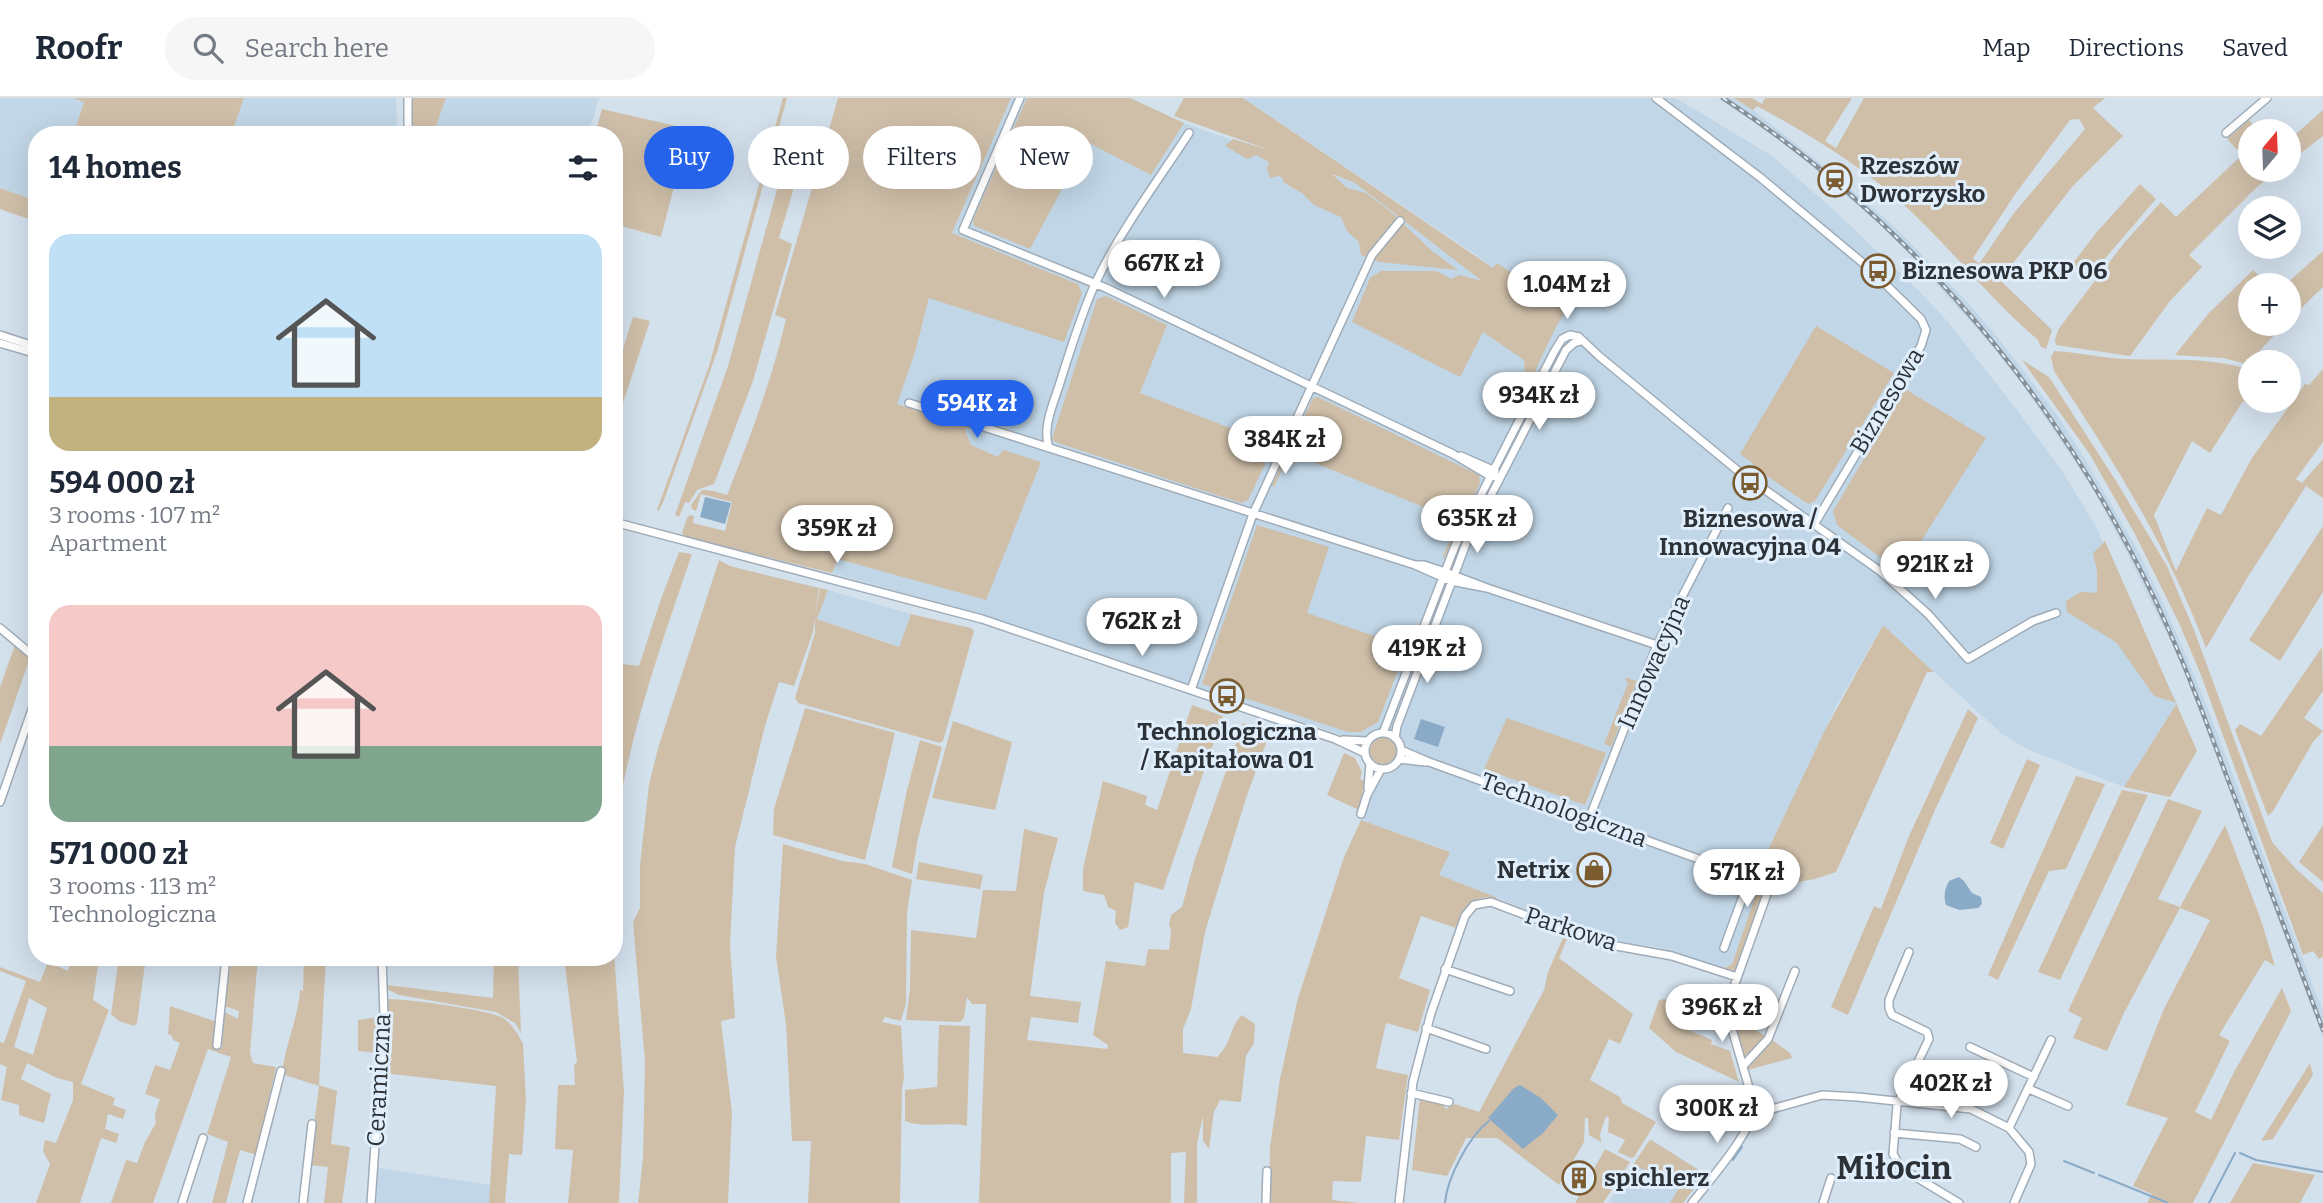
<!DOCTYPE html>
<html lang="en">
<head>
<meta charset="utf-8">
<style>
	:root { --surface:#fff; --page:#f6f6f7; --text:#1f2937; --muted:#747a83; --line:#e0e1e3; --accent:#2563eb }
	body { margin:0; font-family:Bitter,serif; background:var(--page); color:var(--text); height:100vh; display:flex; flex-direction:column; font-size:26px; white-space:nowrap }
	* { box-sizing:border-box; margin:0 }
	p { font-size:23px; color:var(--muted) }
	.icon { flex:none; width:38px; height:38px; fill:none; stroke:currentColor; stroke-width:2; stroke-linecap:round; stroke-linejoin:round }
	.map { position:relative; flex:1; overflow:hidden }
	.sheet { position:absolute; left:28px; top:28px; width:595px; height:840px; display:flex; flex-direction:column; background:var(--surface); border-radius:28px; box-shadow:0 7px 28px #0002 }
	.sheet>* { flex:none }
	.banner { position:absolute; left:644px; top:28px; width:665px; height:63px; display:flex; gap:14px }
	.needle { width:46px; rotate:19deg }
	.tools { position:absolute; left:2238px; top:21px; display:grid; gap:14px }
	.tools a { display:grid; place-items:center; width:63px; height:63px; border-radius:50%; background:var(--surface); box-shadow:0 7px 28px #0002; font-size:35px }
	.price { position:absolute; translate:-50% -60px; padding:0 16px; border-radius:24px; background:#fff; color:#222; font-size:23px; line-height:46px; filter:drop-shadow(0 2px 4px #0008) }
	.price::after { content:''; position:absolute; left:50%; top:42px; width:21px; height:16px; margin-left:-10px; background:inherit; clip-path:polygon(0 0,100% 0,50% 100%) }
	.price.current { background:var(--accent); color:#fff }
	ul { padding:0; list-style:none }
	li { display:grid; align-content:center; gap:14px; height:371px; padding:0 21px }
	li span { display:grid; place-items:center; height:217px; border-radius:21px; color:#555 }
	li>.icon { margin-inline-start:auto }
	span .icon { width:126px; height:126px; fill:#fffc; stroke-width:1 }
	li b { font-size:30px }
	h2 { display:flex; justify-content:space-between; align-items:center; height:84px; padding:0 21px; font-size:30px }
	.pill { padding:0 24px; border-radius:32px; background:var(--surface); box-shadow:0 7px 28px #0002; font-size:24px; line-height:63px }
	.pill.current { background:var(--accent); color:#fff }
	header { display:flex; align-items:center; gap:42px; box-sizing:border-box; height:98px; padding:0 35px; background:var(--surface); border-bottom:2px solid var(--line) }
	header strong { font-size:33px }
	nav { display:flex; gap:38px; margin-inline-start:auto; font-size:24px }
	.search { width:490px; height:63px; background:var(--page); display:flex; align-items:center; gap:18px; box-sizing:border-box; padding:0 24px; border-radius:38px; color:var(--muted); font-size:26px }
	.map>svg:first-child { display:block }
	.built { fill:#c1d6e6 }
	.green { fill:#cfbfa9; fill-rule:evenodd }
	.water { fill:#8aabc7 }
	.lines { fill:none; stroke-linecap:round; stroke-linejoin:round }
	.stream { stroke:#8aabc7; stroke-width:2 }
	.minor-casing { stroke:#9facb8; stroke-width:10 }
	.minor { stroke:#fff; stroke-width:7 }
	.rail-casing { stroke:#869099; stroke-width:4.5 }
	.rail { stroke:#e0eefb; stroke-width:2; stroke-dasharray:5; stroke-linecap:butt }
	.labels { text-anchor:middle; stroke-width:6; stroke-linejoin:round; paint-order:stroke }
	.poi-label { font-size:24px; font-weight:bold; fill:#2c3237; stroke:#e0eefb; text-anchor:start }
	.street-label { font-size:24px; fill:#2c3237; stroke:#e0eefb }
	.district-label { font-size:32px; font-weight:bold; fill:#2c3237; stroke:#e0eefb }
</style>
</head>
<body>
<header>
<strong>Roofr</strong>
<div class="search"><svg class="icon" aria-label="search" viewBox="0 0 24 24"><circle cx="10" cy="10" r="6"/><path d="M15 15l6 6"/></svg>Search here</div>
<nav><a>Map</a><a>Directions</a><a>Saved</a></nav>
</header>
<div class="map">
<svg width="2323" height="1105" viewBox="0 0 2323 1105">
	<rect width="100%" height="100%" fill="#d3e1ed"/>
	<!-- built -->
	<path class="built" d="M0 0H73L84 4 73 37H37V103L0 90Z
		M244 0H396L397 17 396 37H231Z
		M446 0H599L588 37H433Z
		M1011 0H1130L1169 20 1355 85 1484 184 1493 170 1479 159 1243 0H1676L1772 58 1834 112 1920 194 1948 224 2017 312 2062 373 2095 427 2153 556 2177 605 2124 689 2027 651 2002 636 1883 527 1839 603 1769 750 1755 803 1732 866 1723 871 1661 850 1599 840 1439 777 1449 753 1361 722 1389 653 975 515 832 475 868 387 915 254 929 200 952 135Z
		M1718 0H1734L1753 12 1825 69 1897 131 1969 206 1999 241 2057 317 2082 356 2136 449 2170 520 2201 593 2323 914V939L2180 562 2127 455 2095 394 2074 362 2021 284 1992 247 1884 129 1788 48Z
		M828 492 911 516 900 549 817 521Z
		M1652 1042 1705 1076 1683 1105H1608L1649 1043Z
		M378 1070 490 1087 489 1105H376Z"/>
	<!-- green -->
	<path class="green" d="M73 0H244L231 37H73L84 4Z
		M413 0H446L433 37H413Z
		M783 0H787L718 251 664 402 659 413 657 412 709 268Z
		M838 0H1011L952 135 1078 186 1082 195 1064 244 929 200 915 254 897 306 966 329V335L971 347 998 359 1003 352 1041 364 986 502 838 461 832 475 686 439 682 435 687 420 690 417 694 418 693 425 725 433 732 404 701 396 696 413 692 411 691 407 702 392 714 393 727 397C750 340 772 281 786 221L775 217Z
		M1027 0H1130L1184 25 1151 77 1087 44 1030 151 974 128 973 122Z
		M1184 0H1243L1493 170 1497 165 1566 212C1550 237 1540 265 1526 291L1524 262 1483 234 1460 279 1352 224 1370 180 1381 173H1436L1451 181 1459 177 1482 183 1355 85 1332 76 1347 90 1366 95 1391 114 1432 153 1458 172 1379 164 1361 157 1359 144 1347 133 1341 119 1314 107 1303 96 1283 84V80L1278 78 1270 80 1267 71 1269 64 1256 57 1247 61 1225 48 1233 41 1272 53 1174 18Z
		M1734 0H1752L1762 6 1765 0H1852L1825 43 1836 50 1864 0H2105L2093 10 2123 38 2072 89 2000 182 2052 232 2046 251 2040 248 2038 242C1986 198 1946 143 1895 99 1853 63 1805 34 1757 8L1753 12ZM2079 21 2085 31 2014 115 1979 166 1973 160 2016 95 2070 22Z
		M602 11 689 31 661 139 614 126V37H595Z
		M2323 12V38L2289 64V42Z
		M2249 22 2259 33H2250V72H2279L2257 89 2189 157 2202 169 2170 203 2130 258 2056 247 2055 242 2058 232 2075 209 2124 145 2161 104 2176 119 2242 57 2227 41Z
		M789 48 805 52 779 140 792 146 753 283 714 386 697 392 689 405 685 404 679 419 675 417 728 268Z
		M2140 86 2156 101 2090 178 2070 169 2096 135Z
		M0 90 37 103V124L0 111Z
		M2323 153V189L2289 222V187H2285Z
		M2253 172 2270 187H2250V226H2285L2247 266 2223 260 2175 257 2208 216Z
		M1106 198 1167 227 1140 295 1274 347 1248 402 1241 405 1055 344 1052 341 1097 201Z
		M633 219 650 223 614 332V262L619 263Z
		M1816 228 1894 275 1815 403 1808 406 1754 369 1753 365 1740 356Z
		M2054 253C2077 254 2101 260 2125 261 2167 263 2209 258 2250 272V303H2268L2261 313 2243 303 2210 355 2192 343 2154 417 2176 473 2207 410 2221 417 2252 360 2305 286 2309 287 2323 271V344L2296 381 2302 385 2323 361V400L2306 388 2246 482 2206 550C2169 451 2112 360 2054 273L2051 259Z
		M2022 262 2049 279 2116 383 2167 468 2194 532 2272 744 2296 771 2323 795V859L2319 861 2313 853 2303 857 2201 577 2179 525 2135 436 2089 355Z
		M1905 291 1986 340 1901 475 1837 427 1833 413Z
		M1318 299 1479 377 1480 385 1444 461 1443 458 1458 423 1290 355 1274 389 1272 387 1313 300Z
		M1257 427 1329 449 1307 515 1407 549 1378 624 1361 634H1348L1202 586Z
		M2323 428V494L2280 563 2249 542Z
		M2105 443 2197 653 2170 699 2124 689 2177 605 2154 598 2117 545 2067 514 2066 503 2080 494 2097 495V474L2093 455Z
		M679 454 692 456C660 550 626 644 614 743V565L639 568 661 501Z
		M719 462 730 468 819 490 813 534 794 588 779 584 765 628 735 749 730 846 735 920 721 923 732 1015 728 1105H638L643 1060 645 964 633 824 640 810V767L649 686 659 647Z
		M820 490 828 492 817 521 899 549 911 516 971 530 974 533 943 643 940 645 798 605 795 600 815 535V519Z
		M1883 527 1934 574H1927L1836 774 1815 781 1771 789 1773 782 1761 778 1769 750 1825 632Z
		M15 547 30 560 0 646V589Z
		M2322 549 2323 593 2304 620 2323 633 2313 644 2273 713 2268 718 2235 632 2240 626 2261 638Z
		M1628 580 1637 583 1611 649 1604 646 1628 585 1625 581Z
		M1192 607 1223 618 1163 792 1135 784 1128 829 1120 832 1115 825 1116 813 1108 809 1104 797 1083 793V771L1103 683 1147 698 1145 707 1157 712Z
		M805 610 895 635 865 762 773 737 774 711Z
		M1968 611 1978 620 1935 712 1848 917 1831 909 1874 808 1881 811 1909 738Z
		M1507 620 1606 655 1585 707 1484 671Z
		M953 623 1012 644 995 712 932 700Z
		M1243 625 1270 634 1246 700 1205 834 1191 911 1183 931V955L1217 959C1233 944 1229 929 1242 917L1255 926 1254 945 1246 958 1241 1004 1220 1002 1214 1014 1209 1051 1203 1043V1018L1197 1046V1105H1184L1186 1054 1171 1055V1105H979L986 906H972L967 899 964 920 960 924 906 922 910 891 911 832 976 840 983 792 1016 793 1024 731 1058 740 1044 795 1030 898 1081 904 1078 925 1031 919 1027 942 1107 951 1108 947 1093 937 1106 863 1145 868 1148 851 1169 852 1171 834 1169 826 1171 817 1182 809 1194 764Z
		M1370 653a13 13 0 1 1 26 0a13 13 0 1 1-26 0Z
		M920 642 942 649 918 740 912 776 892 769 906 696Z
		M1344 655 1355 660 1362 674 1360 681 1365 683 1359 712 1327 697Z
		M2027 661 2040 667 2003 751 1990 745Z
		M2076 678 2105 686 2066 771 2049 773 1998 882 1988 877Z
		M2122 692 2148 697 2060 882 2038 874Z
		M2168 701 2202 713 2158 801 2180 809 2225 727 2261 822 2275 868 2265 862 2219 937 2230 943 2195 1014 2211 1022 2234 974 2282 890 2291 913 2193 1105H2147L2152 1096 2133 1088 2168 1020 2126 1007 2163 913 2210 822 2180 810 2124 915 2107 953 2073 940 2082 920 2068 913Z
		M1361 722 1450 754 1439 777 1498 800C1474 796 1464 809 1456 830L1421 818 1399 880 1430 892 1418 934 1386 925 1376 970 1408 977 1399 1042 1366 1038 1361 1084 1333 1083 1332 1102 1359 1105H1269L1270 1049 1280 981 1298 900 1344 759Z
		M2323 727V784L2299 764Z
		M783 746 842 763 865 766 912 782 907 814 906 905 901 923 885 919 882 924 901 928 904 979 902 990 900 1105H808L811 1043H792L786 926 776 859Z
		M919 764 983 777 980 791 916 781Z
		M1759 788 1766 791 1736 873 1723 871 1732 866Z
		M1563 840 1567 841 1559 860 1633 916 1620 946 1609 941 1590 982 1620 999 1622 1005 1656 1024 1634 1059 1631 1060 1618 1054 1625 1042 1608 1034 1609 1020 1606 1018 1600 1036 1601 1044 1589 1037 1588 1020H1585L1584 1044 1559 1087 1497 1040H1466L1447 1078 1412 1072 1420 999 1442 1005 1446 1011 1455 1006 1479 1014 1544 892 1548 874Z
		M614 854 624 993 619 1105H568L573 1052 555 1051 558 987H575L574 967 577 964 564 859H614Z
		M119 859H146L137 925 134 928 119 923 111 916Z
		M229 859H258L250 954 253 965 276 969 257 1057 240 1052 226 1105H212L228 1044 207 1036 231 959 208 951 153 1105H111L126 1062 137 1065 145 1044 156 1025 155 1016 160 1001 145 996 155 967 170 972 180 945 173 942 172 938 168 936 170 908 217 924 215 943 212 947 222 950 223 913 238 921 239 913 224 908Z
		M304 859H326L319 987 337 993 331 1046 350 1049 342 1105H324L328 1069 309 1067 319 988 282 976C285 947 298 921 300 892L303 893Z
		M494 859H518L521 935 515 925 496 914 399 897 387 891V887L493 900Z
		M71 862 98 868 93 902 109 912 81 986 115 1000 113 1007 126 1012 123 1021 108 1016 105 1031 119 1036 116 1045 101 1040 80 1105H36L50 1066 43 1053 45 1042 56 1045 73 1002V984L57 980 27 965 21 981 51 996 44 1025 19 1017V1007L1 1002 7 969 0 966V944L4 945 26 883 0 873V869L40 884 48 864 68 873ZM29 900 47 910 33 957 14 949Z
		M1735 899 1752 906 1745 925 1767 939 1746 959 1743 958 1734 925Z
		M389 901C407 901 491 912 503 920 512 926 519 937 523 946L526 1003 522 1057 509 1056 505 1105H489L496 988 383 975 386 904Z
		M1664 901 1695 912 1688 932 1712 942 1711 946 1730 953 1739 984 1676 954 1649 930 1659 902Z
		M378 919V955L358 953V922Z
		M939 927 970 928 967 1028C946 1023 926 1031 905 1023V992L937 989Z
		M1771 941 1790 955 1792 960 1747 972 1746 968Z
		M2310 965 2313 977 2273 1041 2261 1043Z
		M1651 1042 1705 1076 1683 1105H1670L1679 1090 1660 1078 1633 1067 1649 1043Z
		M1605 1051 1630 1064 1603 1105H1575Z
		M2253 1065 2315 1077 2300 1105H2230Z"/>
	<!-- water -->
	<path class="water" d="M705 399 731 405 725 426 700 419Z
		M1421 621 1445 629 1438 649 1414 641Z
		M1959 779 1964 783 1972 795 1981 799 1982 806 1978 810 1959 812 1946 807C1943 798 1945 791 1949 783Z
		M1520 987 1541 1000 1558 1017 1543 1035 1523 1051 1488 1020 1514 990Z"/>
	<g class="lines">
		<!-- stream -->
		<path class="stream" d="M2240 1055 2256 1062 2323 1074
			M1733 1062 1742 1049
			M2064 1063 2094 1075
			M2099 1077 2168 1105
			M1445 1105C1447 1080 1469 1038 1489 1023
			M2209 1105 2235 1055"/>
		<defs>
			<path id="minor" d="M1020 0 963 132 1106 190 1453 356 1490 378 1500 379
				M1656 0 1761 80 1870 171 1921 221 1926 232 1921 248 1815 425
				M2226 35 2267 0
				M408 37V0
				M0 237 37 249
				M0 245 37 256
				M909 305 1415 467 1451 483 1487 490
				M1049 350C1042 331 1053 306 1059 288 1070 253 1080 219 1095 186 1120 133 1157 84 1189 35
				M1461 358 1495 373
				M614 424 982 521 1335 641 1365 655
				M1416 467H1424L1445 474 1487 490 1657 547
				M0 530 37 561
				M1191 592 1253 416 1372 157 1400 123
				M1383 635 1455 448 1554 254 1562 241 1570 237 1579 239 1599 258 1737 372 1880 473 1928 516 1968 561 2033 523 2056 515
				M1365 653a18 18 0 1 1 36 0a18 18 0 1 1-36 0Z
				M1395 640 1397 628 1466 446 1566 252 1574 245 1581 243
				M1343 642 1368 643
				M1401 652 1429 664 1743 777 1747 787 1724 850
				M1399 661 1425 664
				M1368 690 1370 666
				M0 704 37 597
				M1361 716 1367 697 1381 671
				M1589 721 1657 547 1728 410
				M1909 854 1889 902V910L1892 917 1927 934 1929 941 1897 1007 1893 1056 1901 1070 1959 1105
				M1445 871 1510 893
				M1426 930 1486 951
				M217 947 226 859
				M1970 949 2034 979
				M1743 968 1768 941 1795 873
				M2029 991 2068 1008
				M1411 995 1449 1004
				M1754 1016 1822 997 1858 999 1971 1011 2009 1030 2029 1054 2031 1066 2014 1105
				M2009 1030 2051 942
				M1894 1035 1960 1041 1976 1049
				M182 1105 203 1040
				M247 1105 281 973
				M303 1105 312 1026
				M371 1105 384 918 382 859
				M1266 1105 1267 1073
				M1399 1105 1413 984 1431 915 1465 818 1474 807 1491 804 1600 845 1672 858 1737 879
				M1692 1105C1708 1084 1755 1031 1754 1007L1730 924 1729 910 1731 897 1772 782
				M1823 1105 1831 1080"/>
		</defs>
		<!-- minor casing -->
		<use href="#minor" class="minor-casing"/>
		<!-- minor -->
		<use href="#minor" class="minor"/>
		<defs>
			<path id="rail" d="M1723 0C1894 112 2035 271 2130 452 2170 526 2199 604 2228 682 2260 765 2292 849 2323 932"/>
		</defs>
		<!-- rail casing -->
		<use href="#rail" class="rail-casing"/>
		<!-- rail -->
		<use href="#rail" class="rail"/>
	</g>
	<!-- icons -->
	<defs>
		<symbol id="station-ring" viewBox="-11 -11 22 22"><circle r="9.5" fill="#e0eefb" stroke="#7b5c31" stroke-width="1.5"/><path d="M-3-6H3Q5-6 5-4V2Q5 4 3 4L4.5 6H3L1.5 4h-3L-3 6H-4.5L-3 4Q-5 4-5 2V-4Q-5-6-3-6ZM-3.5-4v3h7v-3ZM-3.5 1v1.5H-2V1ZM2 1v1.5H3.5V1Z" fill="#7b5c31"/></symbol>
		<symbol id="bus-ring" viewBox="-11 -11 22 22"><circle r="9.5" fill="#e0eefb" stroke="#7b5c31" stroke-width="1.5"/><path d="M-5-6H5V4H4V6H2V4H-2V6H-4V4H-5ZM-3.5-4V0h7V-4ZM-3.5 1.2v1.5H-2V1.2ZM2 1.2v1.5H3.5V1.2Z" fill="#7b5c31"/></symbol>
		<symbol id="shop-ring" viewBox="-11 -11 22 22"><circle r="9.5" fill="#e0eefb" stroke="#7b5c31" stroke-width="1.5"/><path d="M-5-2.5h2.3a2.7 3.5 0 0 1 5.4 0H5L5.5 6h-11ZM-1.5-2.5h3a1.5 2.3 0 0 0-3 0Z" fill="#7b5c31"/></symbol>
		<symbol id="building-ring" viewBox="-11 -11 22 22"><circle r="9.5" fill="#e0eefb" stroke="#7b5c31" stroke-width="1.5"/><path d="M-4-6H4V6H1V3H-1V6H-4ZM-2.5-4.3h1.7v1.8h-1.7ZM.8-4.3h1.7v1.8H.8ZM-2.5-1h1.7V.8h-1.7ZM.8-1h1.7V.8H.8Z" fill="#7b5c31"/></symbol>
	</defs>
	<g fill-rule="evenodd">
		<use href="#station-ring" x="1816" y="63" width="38" height="38"/>
		<use href="#bus-ring" x="1859" y="154" width="38" height="38"/>
		<use href="#bus-ring" x="1731" y="366" width="38" height="38"/>
		<use href="#bus-ring" x="1208" y="579" width="38" height="38"/>
		<use href="#shop-ring" x="1575" y="753" width="38" height="38"/>
		<use href="#building-ring" x="1560" y="1061" width="38" height="38"/>
	</g>
	<g class="labels">
		<!-- poi labels -->
		<g class="poi-label">
			<text x="1860" y="76">Rzeszów<tspan x="1860" dy="28">Dworzysko</tspan></text>
			<text x="1902" y="181">Biznesowa PKP 06</text>
			<text x="1750" y="429" text-anchor="middle">Biznesowa /<tspan x="1750" dy="28">Innowacyjna 04</tspan></text>
			<text x="1227" y="642" text-anchor="middle">Technologiczna<tspan x="1227" dy="28">/ Kapitałowa 01</tspan></text>
			<text x="1570" y="780" text-anchor="end">Netrix</text>
			<text x="1604" y="1088">spichlerz</text>
		</g>
		<!-- street labels -->
		<g class="street-label">
			<text transform="translate(1887 303) rotate(-59)" y="8">Biznesowa</text>
			<text transform="translate(1654 564) rotate(-66)" y="8">Innowacyjna</text>
			<text transform="translate(1564 712) rotate(20)" y="8">Technologiczna</text>
			<text transform="translate(1571 831) rotate(18)" y="8">Parkowa</text>
			<text transform="translate(379 982) rotate(-87)" y="8">Ceramiczna</text>
		</g>
		<!-- district labels -->
		<g class="district-label">
			<text x="1894" y="1081">Miłocin</text>
		</g>
	</g>
</svg>
<div class="tools">
<a><svg class="needle" viewBox="-14 -14 28 28"><path d="M0-13l5 13h-10z" fill="#e53935"/><path d="M0 13l5-13h-10z" fill="#747a83"/></svg></a>
<a><svg class="icon" aria-label="layers" viewBox="0 0 24 24"><path d="M12 4l9 5-9 5-9-5zM3 14l9 5 9-5"/></svg></a>
<a>+</a>
<a>−</a>
</div>
<b class="price" style="left:1164px;top:202px">667K zł</b>
<b class="price" style="left:1567px;top:223px">1.04M zł</b>
<b class="price" style="left:1539px;top:334px">934K zł</b>
<b class="price current" style="left:977px;top:342px">594K zł</b>
<b class="price" style="left:1285px;top:378px">384K zł</b>
<b class="price" style="left:1477px;top:457px">635K zł</b>
<b class="price" style="left:837px;top:467px">359K zł</b>
<b class="price" style="left:1935px;top:503px">921K zł</b>
<b class="price" style="left:1142px;top:560px">762K zł</b>
<b class="price" style="left:1427px;top:587px">419K zł</b>
<b class="price" style="left:1747px;top:811px">571K zł</b>
<b class="price" style="left:1722px;top:946px">396K zł</b>
<b class="price" style="left:1951px;top:1022px">402K zł</b>
<b class="price" style="left:1717px;top:1047px">300K zł</b>
<div class="banner">
<a class="pill current">Buy</a>
<a class="pill">Rent</a>
<a class="pill">Filters</a>
<a class="pill">New</a>
</div>
<section class="sheet">
<h2>14 homes<svg class="icon" aria-label="filters" viewBox="0 0 24 24"><path d="M4 7h16M4 17h16"/><circle cx="9" cy="7" r="2"/><circle cx="15" cy="17" r="2"/></svg></h2>
<ul>
<li><span style="background:linear-gradient(#bfe0f5 75%,#c2b280 0)"><svg class="icon" aria-label="home" viewBox="0 0 24 24"><path d="M3 11l9-7 9 7M6 9v11h12V9"/></svg></span><div><b>594 000 zł</b><p>3 rooms · 107 m²</p><p>Apartment</p></div></li>
<li><span style="background:linear-gradient(#f6c9c9 65%,#7fa58c 0)"><svg class="icon" aria-label="home" viewBox="0 0 24 24"><path d="M3 11l9-7 9 7M6 9v11h12V9"/></svg></span><div><b>571 000 zł</b><p>3 rooms · 113 m²</p><p>Technologiczna</p></div></li>
</ul>
</section>
</div>
</body>
</html>
